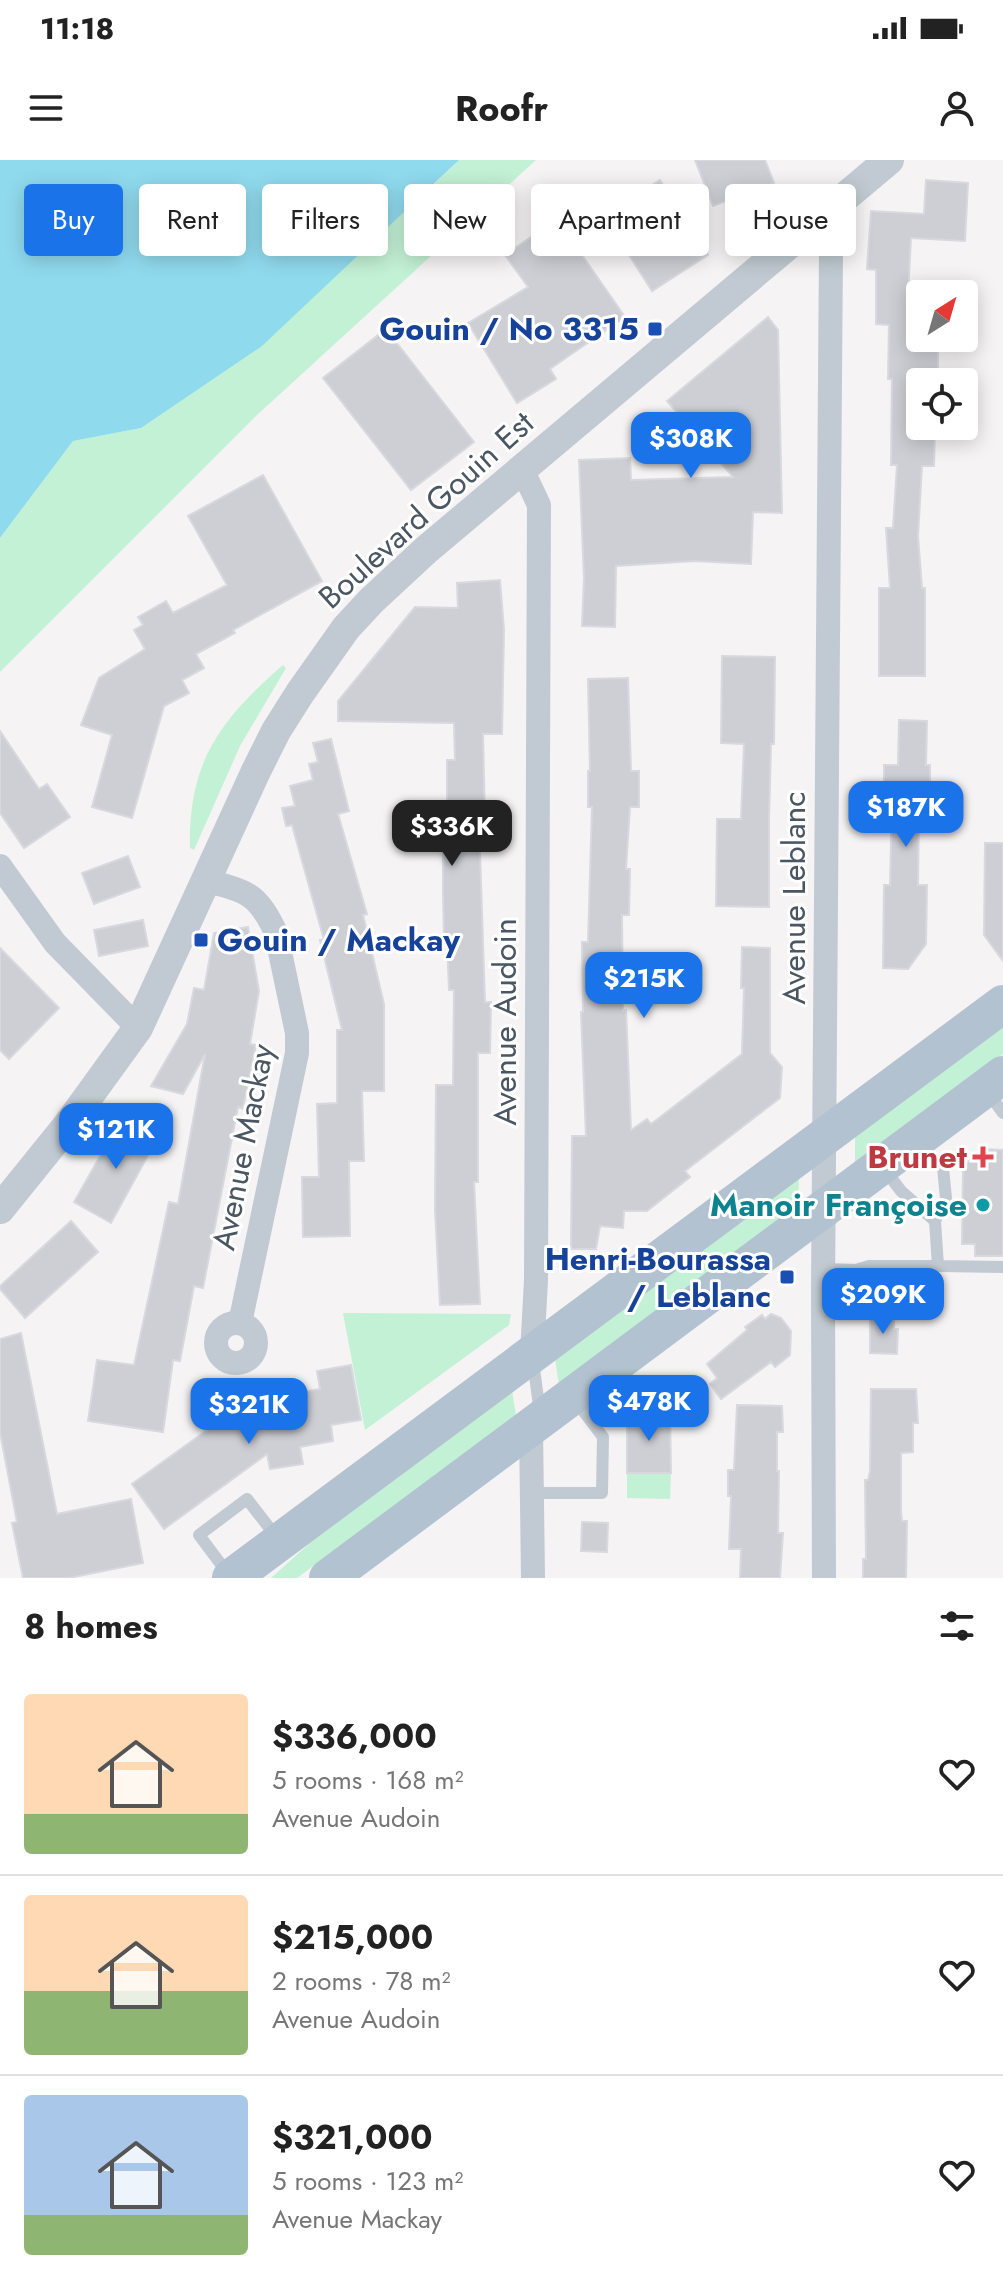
<!DOCTYPE html>
<html lang="en">
<head>
<meta charset="utf-8">
<style>
	:root { --surface:#fff; --page:#f2f2f2; --text:#222; --muted:#767676; --line:#e0e0e0; --accent:#1a73e8 }
	body { margin:0; font-family:Jost,sans-serif; background:var(--page); color:var(--text); height:100vh; display:flex; flex-direction:column; font-size:30px; white-space:nowrap }
	* { box-sizing:border-box; margin:0 }
	p { font-size:26px; color:var(--muted) }
	.icon { flex:none; width:44px; height:44px; fill:none; stroke:currentColor; stroke-width:2; stroke-linecap:round; stroke-linejoin:round }
	.map { position:relative; height:1418px; overflow:hidden }
	.side { display:flex; flex-direction:column; background:var(--surface); flex:1 }
	.side>* { flex:none }
	.top-card { position:absolute; left:24px; top:24px; width:956px; height:72px; display:flex; gap:16px }
	.needle { width:52px; rotate:37deg }
	.tools { position:absolute; left:906px; top:120px; display:grid; gap:16px }
	.tools a { display:grid; place-items:center; width:72px; height:72px; border-radius:8px; background:var(--surface); box-shadow:0 4px 20px #0003; font-size:40px }
	.price { position:absolute; translate:-50% -68px; padding:0 18px; border-radius:16px; background:var(--accent); color:#fff; font-size:26px; line-height:52px; filter:drop-shadow(0 2px 4px #0008) }
	.price::after { content:''; position:absolute; left:50%; top:48px; width:24px; height:18px; margin-left:-12px; background:inherit; clip-path:polygon(0 0,100% 0,50% 100%) }
	.price.current { background:#222; color:#fff }
	ul { padding:0; list-style:none }
	li { display:flex; align-items:center; gap:24px; height:200px; padding:0 24px }
	li+li { border-top:2px solid var(--line) }
	li span { display:grid; place-items:center; flex:none; width:224px; height:160px; border-radius:8px; color:#555 }
	li>.icon { margin-inline-start:auto }
	span .icon { width:96px; height:96px; fill:#fffc; stroke-width:1 }
	li b { font-size:34px }
	h2 { display:flex; justify-content:space-between; align-items:center; height:96px; padding:0 24px; font-size:34px }
	.chip { padding:0 28px; border-radius:8px; background:var(--surface); box-shadow:0 4px 20px #0003; font-size:28px; line-height:72px }
	.chip.current { background:var(--accent); color:#fff }
	.status { display:flex; justify-content:space-between; align-items:center; height:56px; padding:0 40px; background:var(--surface); direction:ltr }
	.status svg { height:22px; fill:currentColor }
	header { display:flex; justify-content:space-between; align-items:center; height:104px; padding:0 24px; background:var(--surface); font-size:36px; font-weight:700 }
	.map>svg:first-child { display:block }
	.green { fill:#c3f1d5 }
	.water { fill:#90daee }
	.building { fill:#cdcfd5; stroke:#d7d9de; stroke-width:2 }
	.lines { fill:none; stroke-linecap:round; stroke-linejoin:round }
	.service { stroke:#c1cad2; stroke-width:12 }
	.minor { stroke:#c1cad2; stroke-width:24 }
	.tertiary { stroke:#c1cad2; stroke-width:30 }
	.primary { stroke:#b3c2d1; stroke-width:38 }
	.transit-dot { fill:#1a4fb4; stroke:#fff; stroke-width:3 }
	.health-dot { fill:#e0444e; stroke:#fff; stroke-width:3 }
	.culture-dot { fill:#0f9aa8; stroke:#fff; stroke-width:3 }
	.labels { text-anchor:middle; stroke-width:6; stroke-linejoin:round; paint-order:stroke }
	.transit-label { font-size:32px; font-weight:bold; fill:#164399; stroke:#fff; text-anchor:end }
	.street-label { font-size:32px; fill:#4a5661; stroke:#fff }
	.health-label { font-size:32px; font-weight:bold; fill:#be3a42; stroke:#fff; text-anchor:end }
	.culture-label { font-size:32px; font-weight:bold; fill:#0d838f; stroke:#fff; text-anchor:end }
</style>
</head>
<body>
<div class="status"><b>11:18</b><svg viewBox="0 0 49 12"><path d="M0 12V9h3v3zM5 12V6h3v6zM10 12V3h3v9zM15 12V0h3v12zM26 1h20v11H26zM47 4h2v5h-2z"/></svg></div>
<header><svg class="icon" aria-label="menu" viewBox="0 0 24 24"><path d="M4 6h16M4 12h16M4 18h16"/></svg>Roofr<svg class="icon" aria-label="person" viewBox="0 0 24 24"><circle cx="12" cy="8" r="4"/><path d="M4 21q1-7 8-7t8 7"/></svg></header>
<div class="map">
<svg width="1003" height="1418" viewBox="0 0 1003 1418">
	<rect width="100%" height="100%" fill="#f5f3f3"/>
	<!-- green -->
	<path class="green" d="M459 0H536L257 255 0 512V378L73 281 141 268 186 236 425 33Z
		M283 505 286 508 240 586 194 690 190 688C188 602 220 560 283 505Z
		M1003 867V894L855 1003V975Z
		M799 1017 798 1046 559 1225 555 1199Z
		M343 1153 511 1154 509 1165 365 1270Z
		M512 1230 516 1256 297 1418H271L311 1382Z
		M627 1313H671L670 1339 627 1338Z"/>
	<!-- water -->
	<path class="water" d="M0 0H459L262 186 141 268 73 281 0 378Z"/>
	<!-- building -->
	<path class="building" d="M695 0H765L774 23 713 46Z
		M660 20 708 95 652 131 604 56Z
		M926 20 968 23 965 81 911 78 908 135H920V189H938V219H920V266H935L934 306H922L918 376 922 428H925V516H879V428H890L886 368H893L897 305H891L892 219H888L889 165 876 164V110L867 109 871 51 924 54Z
		M557 59 625 157 550 209 556 219 517 243 468 163 528 127 505 95Z
		M768 157 778 170 782 353 753 352 751 404 695 401 616 406 615 467 582 466 584 418 579 300 630 298 631 320 733 317 667 241Z
		M386 169 474 282 411 330 323 218Z
		M263 315 322 421 233 470 235 473 196 494 204 508 182 520 189 533 164 546 132 658 92 647 112 575 81 565 99 518 145 489 134 470 143 465 138 457 166 441 173 453 227 425 188 356Z
		M500 420 504 470 502 574H483L485 663H479L485 842H491L490 893H478V1022H474L480 1144 440 1145 435 1050 436 925H453L454 830H449L447 780H444L443 733V677H447V600H455L454 563 338 561V541L415 447 458 448 457 423Z
		M722 496 775 497 774 584H771L769 660V747L716 746 717 659H741L744 584 721 583Z
		M628 518 631 611H639V647H630L626 709H630L629 755H622L623 851 626 850 631 970 647 959 651 964 742 894 744 828H741L742 787 770 788V893L782 907 780 938 685 1011 690 1017 647 1051H624L623 1068 600 1066 596 1089H571L572 976H586L581 852H583L582 782H588L592 647H588V611H590L588 519Z
		M899 560 927 561 926 605H930V645L919 644 918 725H927L926 784 908 809 883 808 884 725H890L892 644H884V605H898Z
		M0 571 39 629 47 624 70 657 24 688 0 653Z
		M331 579 349 651 338 654 367 754 363 755 384 844V931H362L364 1001H349L350 1076 303 1077 302 1017H319L317 944 337 943V870H342L320 780H324L292 665 286 666 282 648 295 646 290 626 313 620 309 604 318 602 313 583Z
		M985 683H1003V801L984 775Z
		M128 696 140 727 94 744 82 713Z
		M143 760 148 786 99 796 94 770Z
		M248 767 259 831 250 884 256 885 243 949 238 947 203 1128 194 1126 180 1201 173 1200 163 1272 88 1261 97 1200 134 1205 169 1042 178 1044 205 894 183 934 151 926 187 864 194 828 204 830 214 773Z
		M0 788 59 848 9 899 0 890Z
		M121 959 157 979 111 1063 74 1042Z
		M984 989 1003 990V1096H975V1084H962L963 1006Z
		M71 1061 98 1092 25 1158 0 1129V1126Z
		M771 1154 781 1158 791 1171 790 1195 775 1207 771 1202 721 1239 710 1224 717 1218 707 1204 747 1170 745 1167 762 1155 765 1159Z
		M870 1156 894 1157V1169H898L897 1194 870 1193Z
		M21 1173 57 1354 131 1339 143 1403 69 1418H23L12 1363 17 1362 0 1272V1179Z
		M351 1205 361 1260 331 1265 333 1281 300 1287 303 1304 270 1309 267 1294 164 1369 132 1324 228 1255 234 1262 293 1252 290 1234 320 1229 317 1211Z
		M871 1229H916L918 1263H913V1292L901 1293V1352L902 1361H907L906 1418H863V1399H866L865 1320H868L870 1311Z
		M737 1245 782 1246 783 1272H777V1311H779L778 1373H783L780 1418H740L741 1389H729L731 1336H728V1310H734Z
		M627 1253H670L671 1313H627Z
		M582 1362 608 1363 607 1392 581 1391Z"/>
	<g class="lines">
		<!-- service -->
		<path class="service" d="M987 931 1003 953
			M935 1061 946 1038 943 1008
			M938 1106 1003 1107
			M824 1109 856 1110 869 1106H938L935 1061 901 1031 885 1010
			M533 1201 539 1246 538 1250
			M533 1333H602L603 1277 575 1240
			M229 1415 199 1375 247 1339 278 1379"/>
		<!-- minor -->
		<path class="minor" d="M812 65 831 90 823 1130 824 1418
			M522 309 539 345 536 1120 532 1194
			M0 706 55 783 138 868
			M207 721C246 731 258 733 276 773L297 873V893L240 1163
			M216 1183a20 20 0 1 1 40 0a20 20 0 1 1-40 0Z
			M531 1268 533 1418"/>
		<!-- tertiary -->
		<path class="tertiary" d="M0 1049 67 966 138 868 256 611 276 571 300 533 346 468 371 441 426 390 889 0"/>
		<!-- primary -->
		<path class="primary" d="M231 1418 1003 844
			M328 1418 1003 915"/>
	</g>
	<!-- markers -->
	<g class="transit-dot">
		<rect x="647" y="161" width="16" height="16" rx="4"/>
		<rect x="193" y="772" width="16" height="16" rx="4"/>
		<rect x="779" y="1109" width="16" height="16" rx="4"/>
	</g>
	<path class="health-dot" d="M979 985h8v8h8v8h-8v8h-8v-8h-8v-8h8z"/>
	<circle class="culture-dot" cx="983" cy="1045" r="8"/>
	<g class="labels">
		<!-- transit labels -->
		<g class="transit-label">
			<text x="639" y="180">Gouin / No 3315</text>
			<text x="217" y="791" text-anchor="start">Gouin / Mackay</text>
			<text x="771" y="1110">Henri-Bourassa<tspan x="771" dy="37">/ Leblanc</tspan></text>
		</g>
		<!-- street labels -->
		<g class="street-label">
			<text transform="translate(426 350) rotate(-42)" y="11">Boulevard Gouin Est</text>
			<text transform="translate(794 738) rotate(-90)" y="11">Avenue Leblanc</text>
			<text transform="translate(505 862) rotate(-90)" y="11">Avenue Audoin</text>
			<text transform="translate(243 987) rotate(-79)" y="11">Avenue Mackay</text>
		</g>
		<!-- health labels -->
		<g class="health-label">
			<text x="967" y="1008">Brunet</text>
		</g>
		<!-- culture labels -->
		<g class="culture-label">
			<text x="967" y="1056">Manoir Françoise</text>
		</g>
	</g>
</svg>
<div class="tools">
<a><svg class="needle" viewBox="-14 -14 28 28"><path d="M0-13l5 13h-10z" fill="#e53935"/><path d="M0 13l5-13h-10z" fill="#767676"/></svg></a>
<a><svg class="icon" aria-label="locate" viewBox="0 0 24 24"><circle cx="12" cy="12" r="6"/><path d="M12 2v4M12 18v4M2 12h4M18 12h4"/></svg></a>
</div>
<b class="price" style="left:691px;top:320px">$308K</b>
<b class="price" style="left:906px;top:689px">$187K</b>
<b class="price current" style="left:452px;top:708px">$336K</b>
<b class="price" style="left:644px;top:860px">$215K</b>
<b class="price" style="left:116px;top:1011px">$121K</b>
<b class="price" style="left:883px;top:1176px">$209K</b>
<b class="price" style="left:649px;top:1283px">$478K</b>
<b class="price" style="left:249px;top:1286px">$321K</b>
<div class="top-card">
<a class="chip current">Buy</a>
<a class="chip">Rent</a>
<a class="chip">Filters</a>
<a class="chip">New</a>
<a class="chip">Apartment</a>
<a class="chip">House</a>
</div>
</div>
<section class="side">
<h2>8 homes<svg class="icon" aria-label="filters" viewBox="0 0 24 24"><path d="M4 7h16M4 17h16"/><circle cx="9" cy="7" r="2"/><circle cx="15" cy="17" r="2"/></svg></h2>
<ul>
<li><span style="background:linear-gradient(#ffd9b3 75%,#8fb573 0)"><svg class="icon" aria-label="home" viewBox="0 0 24 24"><path d="M3 11l9-7 9 7M6 9v11h12V9"/></svg></span><div><b>$336,000</b><p>5 rooms · 168 m²</p><p>Avenue Audoin</p></div><svg class="icon" aria-label="heart" viewBox="0 0 24 24"><path d="M12 20l-8-8c-3-5 5-10 8-4 3-6 11-1 8 4z"/></svg></li>
<li><span style="background:linear-gradient(#ffd9b3 60%,#8fb573 0)"><svg class="icon" aria-label="home" viewBox="0 0 24 24"><path d="M3 11l9-7 9 7M6 9v11h12V9"/></svg></span><div><b>$215,000</b><p>2 rooms · 78 m²</p><p>Avenue Audoin</p></div><svg class="icon" aria-label="heart" viewBox="0 0 24 24"><path d="M12 20l-8-8c-3-5 5-10 8-4 3-6 11-1 8 4z"/></svg></li>
<li><span style="background:linear-gradient(#a9c7e8 75%,#8fb573 0)"><svg class="icon" aria-label="home" viewBox="0 0 24 24"><path d="M3 11l9-7 9 7M6 9v11h12V9"/></svg></span><div><b>$321,000</b><p>5 rooms · 123 m²</p><p>Avenue Mackay</p></div><svg class="icon" aria-label="heart" viewBox="0 0 24 24"><path d="M12 20l-8-8c-3-5 5-10 8-4 3-6 11-1 8 4z"/></svg></li>
</ul>
</section>
</body>
</html>
